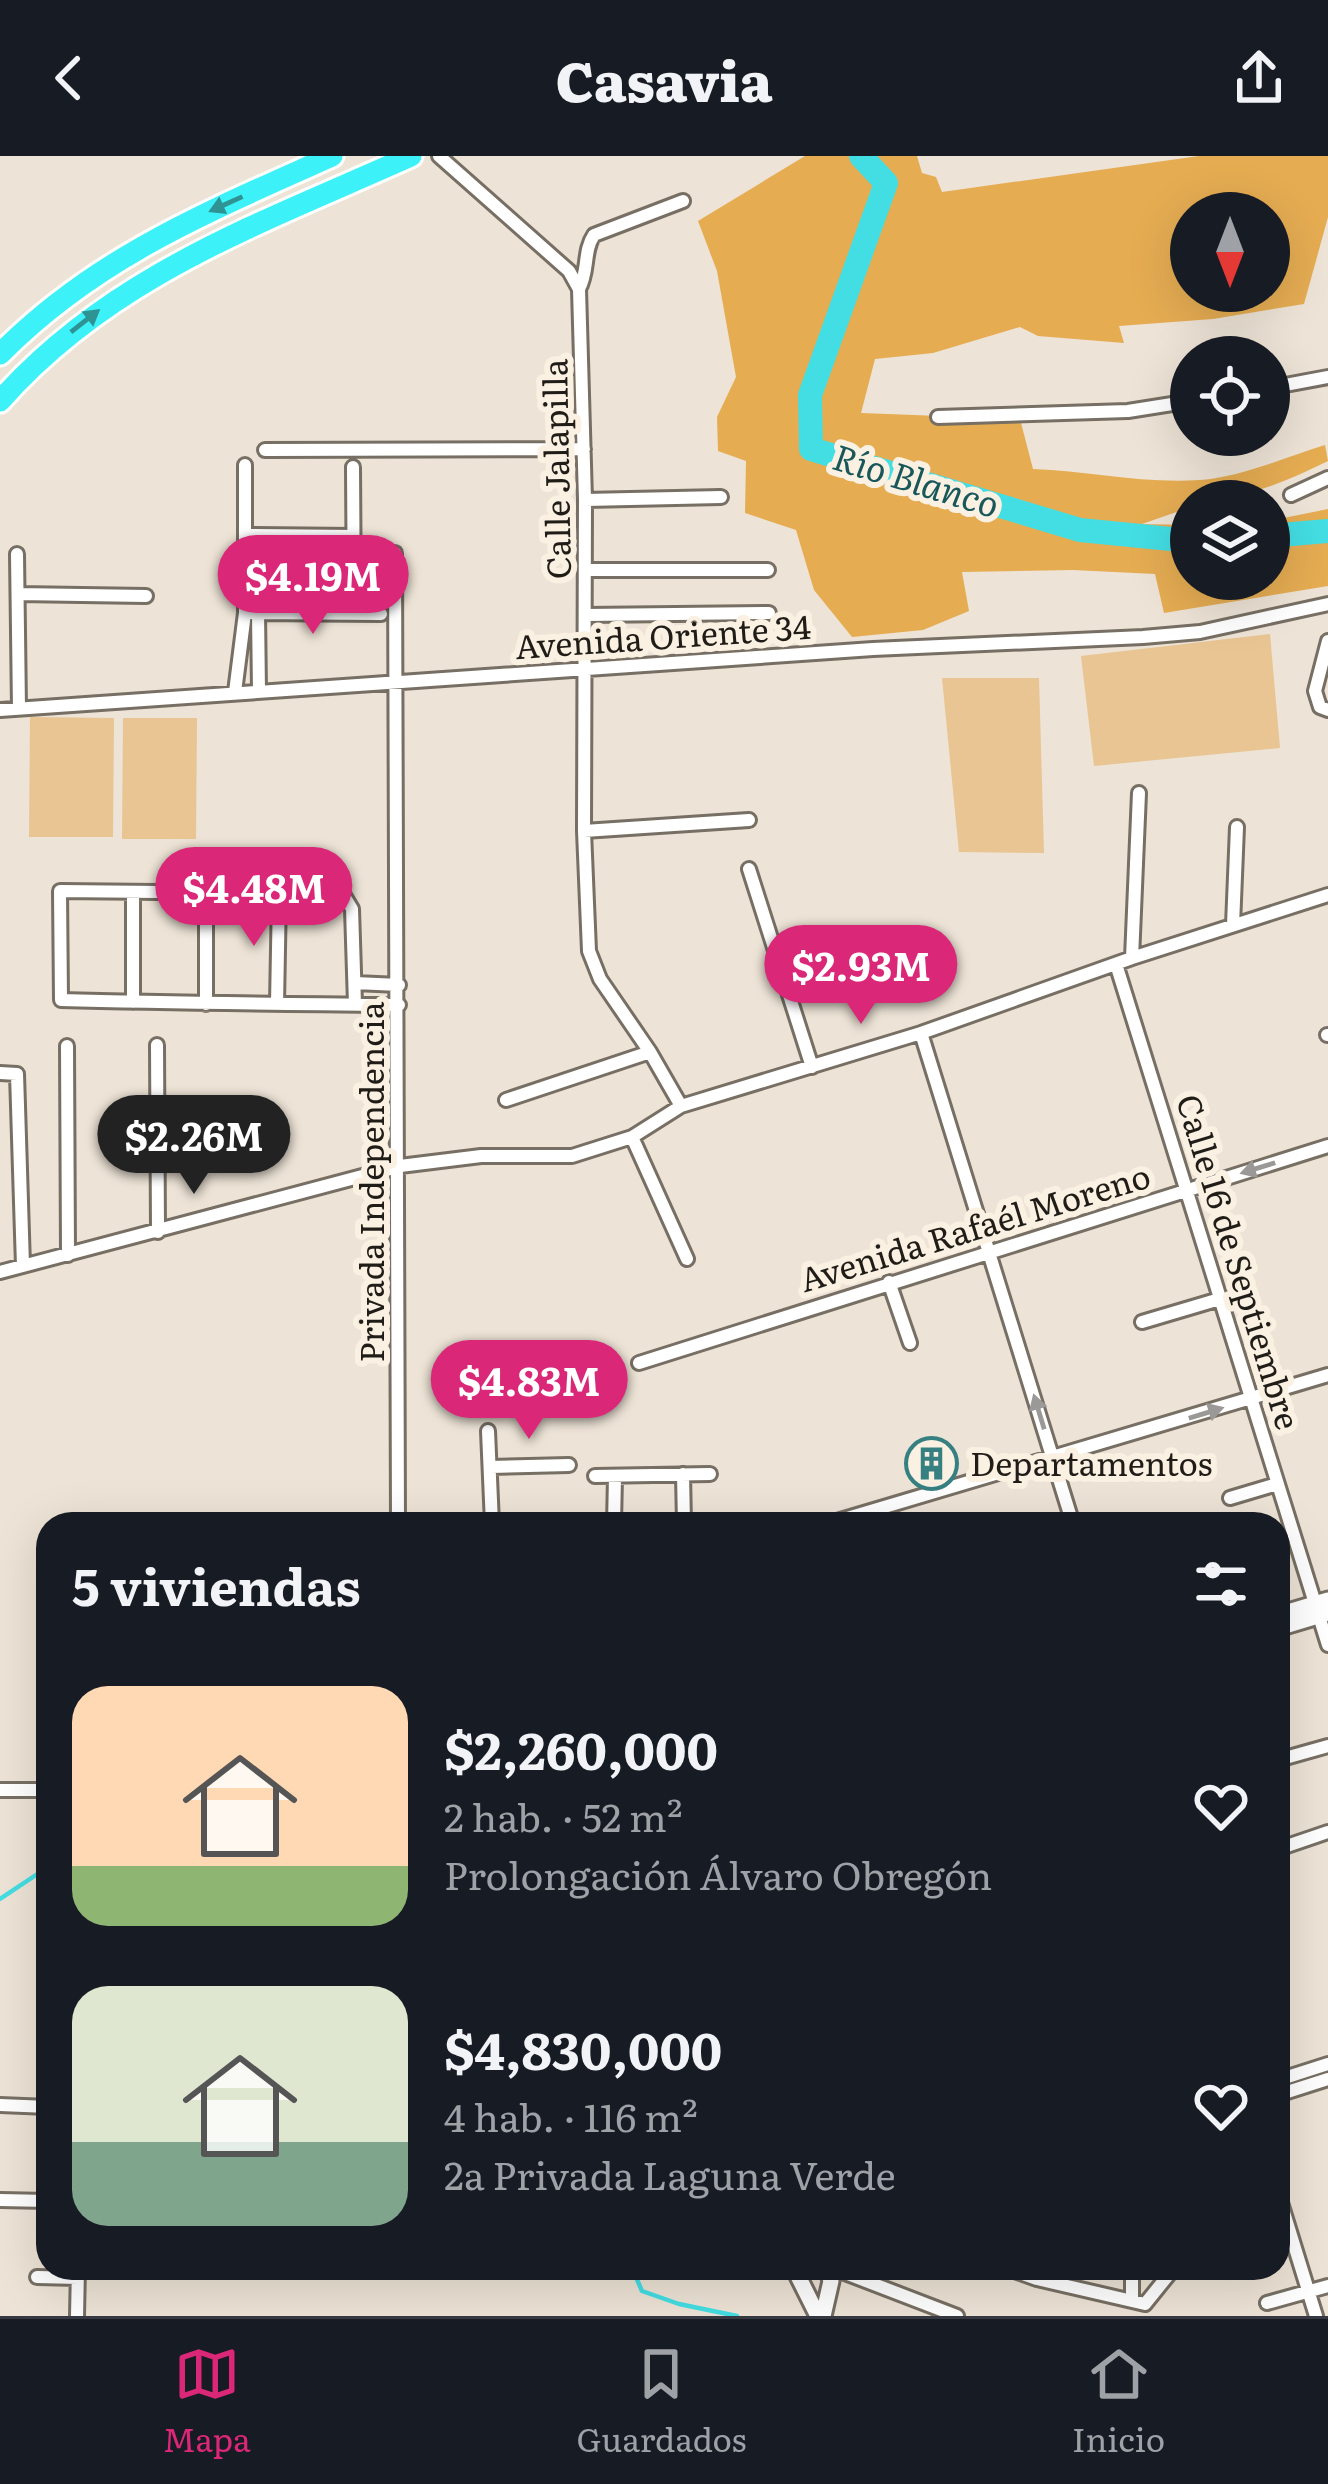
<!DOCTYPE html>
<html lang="es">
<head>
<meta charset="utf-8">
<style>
	:root { --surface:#171b24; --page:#242831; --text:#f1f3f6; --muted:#9ea1a6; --line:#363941; --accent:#db2777 }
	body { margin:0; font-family:Literata,serif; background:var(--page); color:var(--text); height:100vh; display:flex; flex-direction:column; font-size:45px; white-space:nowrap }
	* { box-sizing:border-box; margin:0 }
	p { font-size:39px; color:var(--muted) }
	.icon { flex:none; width:66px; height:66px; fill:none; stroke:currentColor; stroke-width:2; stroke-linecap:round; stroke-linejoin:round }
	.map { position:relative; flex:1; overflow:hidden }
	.panel { position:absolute; left:36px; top:1356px; width:1254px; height:768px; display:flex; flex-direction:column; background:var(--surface); border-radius:36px; box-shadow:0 12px 48px #0002 }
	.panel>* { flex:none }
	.needle { width:78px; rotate:180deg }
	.tools { position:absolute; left:1170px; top:36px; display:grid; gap:24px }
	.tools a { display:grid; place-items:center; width:120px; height:120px; border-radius:50%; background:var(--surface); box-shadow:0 12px 48px #0002; font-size:60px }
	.price { position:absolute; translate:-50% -102px; padding:0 27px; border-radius:42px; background:var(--accent); color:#fff; font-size:39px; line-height:78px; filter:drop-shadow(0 3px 6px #0008) }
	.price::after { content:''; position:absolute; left:50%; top:72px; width:36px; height:27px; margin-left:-18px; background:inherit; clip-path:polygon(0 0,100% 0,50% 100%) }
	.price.active { background:#222; color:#fff }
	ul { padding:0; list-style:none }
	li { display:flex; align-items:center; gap:36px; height:300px; padding:0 36px }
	li span { display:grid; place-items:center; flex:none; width:336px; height:240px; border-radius:36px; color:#555 }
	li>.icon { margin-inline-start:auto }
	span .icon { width:144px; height:144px; fill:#fffc; stroke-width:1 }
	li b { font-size:51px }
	h2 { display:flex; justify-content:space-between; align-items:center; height:144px; padding:0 36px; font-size:51px }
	header { display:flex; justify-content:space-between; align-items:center; height:156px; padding:0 36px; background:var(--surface); font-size:54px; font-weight:800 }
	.tab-bar { display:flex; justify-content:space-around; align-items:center; height:168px; border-top:3px solid var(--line); background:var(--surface); font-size:33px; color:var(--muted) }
	.tab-bar a { display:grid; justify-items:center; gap:6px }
	.tab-bar .active { color:var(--accent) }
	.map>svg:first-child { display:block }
	.green { fill:#e8c592 }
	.forest { fill:#e5ac52; fill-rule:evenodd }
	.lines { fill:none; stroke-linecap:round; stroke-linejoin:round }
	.stream { stroke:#43dee3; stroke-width:4.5 }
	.river { stroke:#43dee3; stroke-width:24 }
	.minor-casing { stroke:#776f63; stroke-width:18 }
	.tertiary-casing { stroke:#776f63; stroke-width:21 }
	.motorway-casing { stroke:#fff; stroke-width:27 }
	.minor { stroke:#fff; stroke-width:12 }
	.tertiary { stroke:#fff; stroke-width:15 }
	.motorway { stroke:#3cf2f8; stroke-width:21 }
	.oneway { fill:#2f9293 }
	.oneway2 { fill:#9b9997 }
	.labels { text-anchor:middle; stroke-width:12; stroke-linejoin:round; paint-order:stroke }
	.street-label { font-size:33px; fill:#201c17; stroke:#fbf1e3 }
	.poi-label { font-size:33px; fill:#201c17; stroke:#fbf1e3; text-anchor:start }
	.water-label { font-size:36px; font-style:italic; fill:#19585a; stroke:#fbf1e3 }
</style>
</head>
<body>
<header><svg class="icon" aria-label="back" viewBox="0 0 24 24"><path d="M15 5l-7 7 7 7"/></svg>Casavia<svg class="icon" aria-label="share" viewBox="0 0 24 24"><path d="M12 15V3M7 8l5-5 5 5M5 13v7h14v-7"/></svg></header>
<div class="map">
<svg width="1328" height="2160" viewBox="0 0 1328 2160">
	<rect width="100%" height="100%" fill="#ede3d6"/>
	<!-- green -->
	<path class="green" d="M1270 478 1280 592 1094 610 1081 500Z
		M942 522H1039L1044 697 959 696Z
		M30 561 114 562 113 681H29Z
		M123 562H197L196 683H122Z"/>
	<!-- forest -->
	<path class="forest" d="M805 0H917L922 17 936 21 942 36 1199 0H1328V61L1304 148 1213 163 1119 170 1124 187 1038 180 1020 171 933 197 875 203 861 257 1020 263 1033 313C1089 315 1143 328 1200 324 1241 321 1286 301 1325 289L1328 305C1283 327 1241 345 1191 345V351L1142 368 1191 369V423H1269V365L1328 353V430L1164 457 1155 418 1073 414 962 416 969 455 923 474 852 481 814 434 796 374 745 357 746 305 718 295 717 261 736 221 717 115 698 65ZM1191 57H1269V135H1191Z"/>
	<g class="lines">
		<!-- stream -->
		<path class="stream" d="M0 1743 48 1711
			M632 2112 642 2135 679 2148 737 2160"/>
		<!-- river -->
		<path class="river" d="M861 0 886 27 810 239 811 293 1080 374 1191 385
			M1269 380 1328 375"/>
		<defs>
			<path id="minor" d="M439 0 569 115 579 133 585 344 584 675 589 795 600 823 650 896 681 950
				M579 133C589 115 583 95 594 79L683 45
				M1269 232 1328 221
				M938 261 1128 255 1191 245
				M265 294 584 293
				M353 311 354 457
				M1291 339 1328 322
				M585 344 721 341
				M245 379 353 380
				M395 397 398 1368
				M17 398 19 553
				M585 414H768
				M18 438 146 440
				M245 457 381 458
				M258 457 259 535
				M586 459 769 457
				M1328 485 1315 535 1320 551 1328 554
				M235 536 245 457V309
				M0 554 873 493 1143 481 1200 476 1328 448
				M584 675 749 664
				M749 713 812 911
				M133 736V846
				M206 737V848
				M1233 769 1237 671
				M1132 802 1139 637
				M1116 808 1328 1489
				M355 827 399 829
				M277 848 279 738
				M355 848 352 753 343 738 60 735 61 844C173 847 286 848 399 849
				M921 877 1073 1368
				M1327 879H1328
				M157 889 158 1076
				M67 890 68 1099
				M0 917 17 918 23 1110
				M506 944 650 896
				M632 981 687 1103
				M0 1116 400 1010 481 1000H572L632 981 681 950 921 877 1132 802 1328 739
				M889 1126 910 1187
				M1142 1166 1223 1142
				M639 1207 1328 990
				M488 1275 492 1368
				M490 1311 569 1309
				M683 1318 684 1368
				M595 1320 710 1318
				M1230 1342 1277 1328
				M614 1368 615 1321
				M827 1368 1328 1219
				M1278 1604 1328 1590
				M0 1634H48
				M1278 1693 1328 1676
				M46 1752 48 1760
				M1278 1924 1328 1908
				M1278 1939 1328 1923
				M0 1949 48 1951
				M1278 2037 1316 2160
				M0 2044 48 2045
				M832 2112 957 2160
				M1006 2112 1037 2123 1145 2148 1170 2117 1167 2112
				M37 2121 78 2122
				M1132 2145V2112
				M1267 2147 1328 2130
				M77 2160 78 2112"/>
			<path id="tertiary" d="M1278 1459 1328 1444
				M1278 1472 1328 1457
				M794 2112 818 2160
				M823 2160 831 2125 827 2112"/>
			<path id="motorway" d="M0 198C97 100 210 55 332 0
				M0 245C111 119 262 67 411 0"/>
		</defs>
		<!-- minor casing -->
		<use href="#minor" class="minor-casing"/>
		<!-- tertiary casing -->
		<use href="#tertiary" class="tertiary-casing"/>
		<!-- motorway casing -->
		<use href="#motorway" class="motorway-casing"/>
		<!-- minor -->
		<use href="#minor" class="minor"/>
		<!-- tertiary -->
		<use href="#tertiary" class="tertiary"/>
		<!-- motorway -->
		<use href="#motorway" class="motorway"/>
	</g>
	<!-- one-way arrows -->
	<defs><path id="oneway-solid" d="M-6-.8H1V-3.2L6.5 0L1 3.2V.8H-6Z" transform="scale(3)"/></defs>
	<g class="oneway">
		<use href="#oneway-solid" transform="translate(226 48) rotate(156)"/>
		<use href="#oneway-solid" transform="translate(85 165) rotate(-38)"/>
	</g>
	<g class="oneway2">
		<use href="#oneway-solid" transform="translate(1258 1012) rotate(163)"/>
		<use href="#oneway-solid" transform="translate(1039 1256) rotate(-107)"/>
		<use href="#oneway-solid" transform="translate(1206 1257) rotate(-17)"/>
	</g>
	<!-- icons -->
	<defs>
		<symbol id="building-ring" viewBox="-11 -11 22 22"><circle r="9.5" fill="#fbf1e3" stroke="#378082" stroke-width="1.5"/><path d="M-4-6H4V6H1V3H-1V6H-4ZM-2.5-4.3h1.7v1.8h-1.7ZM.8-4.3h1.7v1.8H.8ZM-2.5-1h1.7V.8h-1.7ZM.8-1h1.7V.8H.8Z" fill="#378082"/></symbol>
	</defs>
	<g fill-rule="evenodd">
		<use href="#building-ring" x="902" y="1278" width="59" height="59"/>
	</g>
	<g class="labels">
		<!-- street labels -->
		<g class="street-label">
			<text transform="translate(557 313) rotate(-91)" y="12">Calle Jalapilla</text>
			<text transform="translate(663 481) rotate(-4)" y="12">Avenida Oriente 34</text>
			<text transform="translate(372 1026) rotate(-90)" y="12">Privada Independencia</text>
			<text transform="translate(975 1072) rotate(-17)" y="12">Avenida Rafaél Moreno</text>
			<text transform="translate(1238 1106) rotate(73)" y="12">Calle 16 de Septiembre</text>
		</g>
		<!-- poi labels -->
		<g class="poi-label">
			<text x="970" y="1320">Departamentos</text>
		</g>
		<!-- water labels -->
		<g class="water-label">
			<text transform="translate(916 325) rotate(17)" y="13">Río Blanco</text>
		</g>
	</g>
</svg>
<div class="tools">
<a><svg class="needle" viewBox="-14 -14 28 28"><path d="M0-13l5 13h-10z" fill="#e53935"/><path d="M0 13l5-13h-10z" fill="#9ea1a6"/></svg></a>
<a><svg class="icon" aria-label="locate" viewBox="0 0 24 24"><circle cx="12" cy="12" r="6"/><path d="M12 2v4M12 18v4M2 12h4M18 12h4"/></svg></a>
<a><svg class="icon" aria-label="layers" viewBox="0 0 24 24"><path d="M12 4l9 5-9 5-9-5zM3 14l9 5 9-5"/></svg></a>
</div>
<b class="price" style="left:313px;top:481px">$4.19M</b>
<b class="price" style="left:254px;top:793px">$4.48M</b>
<b class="price" style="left:861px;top:871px">$2.93M</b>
<b class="price active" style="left:194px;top:1041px">$2.26M</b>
<b class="price" style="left:529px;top:1286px">$4.83M</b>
<section class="panel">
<h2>5 viviendas<svg class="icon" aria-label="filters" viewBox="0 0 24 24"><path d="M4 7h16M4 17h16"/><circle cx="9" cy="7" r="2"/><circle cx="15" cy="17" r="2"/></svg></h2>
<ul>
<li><span style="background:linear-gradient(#ffd9b3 75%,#8fb573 0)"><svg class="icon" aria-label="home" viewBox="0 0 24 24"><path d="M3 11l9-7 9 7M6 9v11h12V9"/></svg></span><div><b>$2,260,000</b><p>2 hab. · 52 m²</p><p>Prolongación Álvaro Obregón</p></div><svg class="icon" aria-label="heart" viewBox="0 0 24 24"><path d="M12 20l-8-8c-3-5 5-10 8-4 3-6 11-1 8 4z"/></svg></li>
<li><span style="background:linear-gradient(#dfe7d0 65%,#7fa58c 0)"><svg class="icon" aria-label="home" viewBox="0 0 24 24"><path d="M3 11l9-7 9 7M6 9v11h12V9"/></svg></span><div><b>$4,830,000</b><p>4 hab. · 116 m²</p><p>2a Privada Laguna Verde</p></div><svg class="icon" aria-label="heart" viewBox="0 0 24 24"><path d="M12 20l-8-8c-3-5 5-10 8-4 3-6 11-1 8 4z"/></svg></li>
</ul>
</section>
</div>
<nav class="tab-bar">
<a class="active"><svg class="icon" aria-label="map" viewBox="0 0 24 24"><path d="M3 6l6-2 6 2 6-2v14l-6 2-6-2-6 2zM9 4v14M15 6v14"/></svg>Mapa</a>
<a><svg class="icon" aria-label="saved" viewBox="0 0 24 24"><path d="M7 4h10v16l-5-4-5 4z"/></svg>Guardados</a>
<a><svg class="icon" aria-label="home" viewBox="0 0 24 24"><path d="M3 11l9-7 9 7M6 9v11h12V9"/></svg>Inicio</a>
</nav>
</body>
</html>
